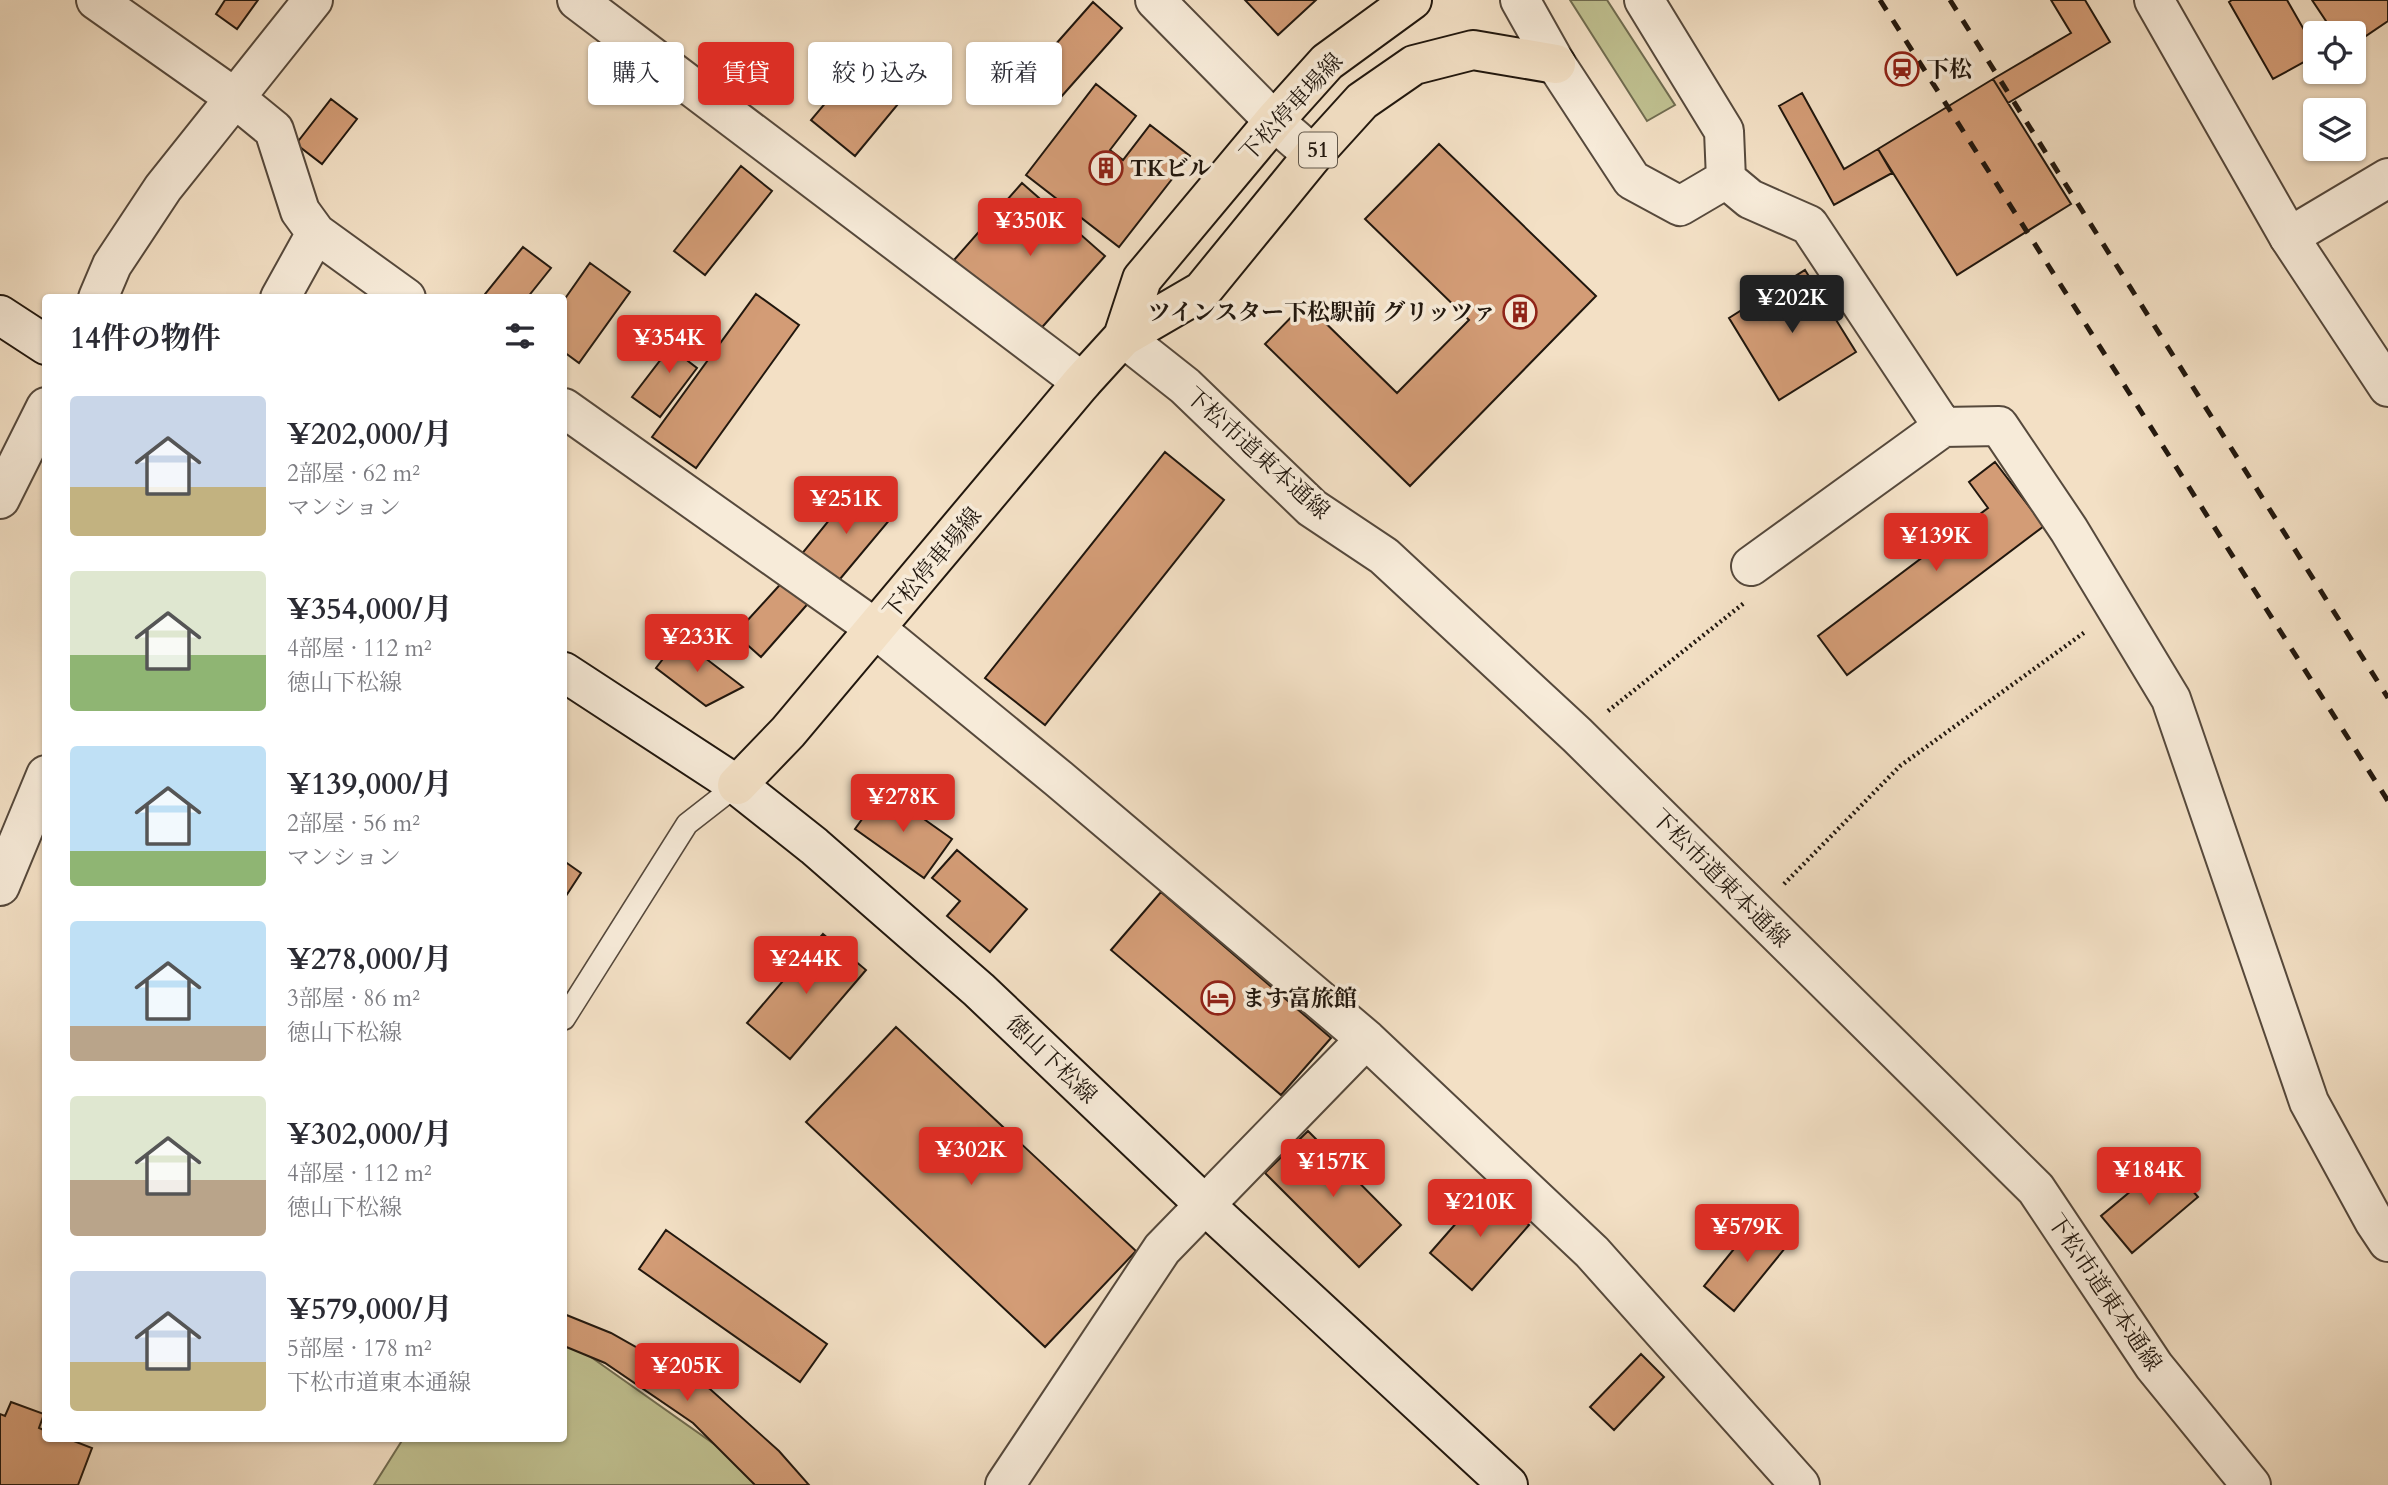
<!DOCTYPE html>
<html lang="ja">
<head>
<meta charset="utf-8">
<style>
	:root { --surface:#fff; --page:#f7f7f7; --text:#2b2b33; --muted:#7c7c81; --accent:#d93025 }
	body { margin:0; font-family:Cardo,"Noto Serif JP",serif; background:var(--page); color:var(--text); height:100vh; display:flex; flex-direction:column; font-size:26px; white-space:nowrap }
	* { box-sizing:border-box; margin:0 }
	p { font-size:23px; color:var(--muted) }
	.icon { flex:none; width:38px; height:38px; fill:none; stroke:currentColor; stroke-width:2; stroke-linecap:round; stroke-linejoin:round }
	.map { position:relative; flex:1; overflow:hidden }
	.panel { position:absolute; left:42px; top:294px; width:525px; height:1148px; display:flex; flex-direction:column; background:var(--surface); border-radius:7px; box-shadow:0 2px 5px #0004 }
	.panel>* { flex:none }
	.hud { position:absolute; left:588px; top:42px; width:665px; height:63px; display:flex; gap:14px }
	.tools { position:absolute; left:2303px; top:21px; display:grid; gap:14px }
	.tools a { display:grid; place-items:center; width:63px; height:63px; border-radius:7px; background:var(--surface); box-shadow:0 2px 5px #0004; font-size:35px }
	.price { position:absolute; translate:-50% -60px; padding:0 16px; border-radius:7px; background:var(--accent); color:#fff; font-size:23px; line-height:46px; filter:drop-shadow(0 2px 4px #0008) }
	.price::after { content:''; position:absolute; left:50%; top:42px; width:21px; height:16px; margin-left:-10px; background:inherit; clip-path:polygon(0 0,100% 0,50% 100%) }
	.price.selected { background:#222; color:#fff }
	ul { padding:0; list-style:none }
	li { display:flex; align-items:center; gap:21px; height:175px; padding:0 28px }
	li span { display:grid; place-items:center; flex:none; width:196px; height:140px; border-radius:7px; color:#555 }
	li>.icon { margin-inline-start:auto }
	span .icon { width:84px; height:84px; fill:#fffc; stroke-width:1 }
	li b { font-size:30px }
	h2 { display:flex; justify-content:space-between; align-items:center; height:84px; padding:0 28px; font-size:30px }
	.tag { padding:0 24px; border-radius:7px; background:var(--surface); box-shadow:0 2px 5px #0004; font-size:24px; line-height:63px }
	.tag.selected { background:var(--accent); color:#fff }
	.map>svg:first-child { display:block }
	.green { fill:#c0c191; stroke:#706c50; stroke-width:2 }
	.building { fill:#d39c76; stroke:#21170e; stroke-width:2 }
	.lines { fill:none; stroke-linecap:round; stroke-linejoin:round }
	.service-casing { stroke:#56493c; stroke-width:24 }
	.minor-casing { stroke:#56493c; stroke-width:42 }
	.tertiary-casing { stroke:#56493c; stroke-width:42 }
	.secondary-casing { stroke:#21170e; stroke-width:42 }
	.primary-casing { stroke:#21170e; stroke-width:42 }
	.path { stroke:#21170e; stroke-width:4.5; stroke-dasharray:2 3.5; stroke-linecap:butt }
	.service { stroke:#f7ebd9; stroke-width:21 }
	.minor { stroke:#f7ebd9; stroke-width:38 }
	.tertiary { stroke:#f7ebd9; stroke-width:38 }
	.secondary { stroke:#f7ebd9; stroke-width:38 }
	.primary { stroke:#f3e0c5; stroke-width:38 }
	.rail { stroke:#21170e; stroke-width:5; stroke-dasharray:12 12; stroke-linecap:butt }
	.labels { text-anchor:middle; stroke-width:7; stroke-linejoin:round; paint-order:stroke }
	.shield { fill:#f7ebd9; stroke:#61574b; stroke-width:2 }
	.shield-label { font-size:21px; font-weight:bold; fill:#21170e }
	.poi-label { font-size:23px; font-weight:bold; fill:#21170e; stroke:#f7ebd9; text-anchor:start }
	.street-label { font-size:23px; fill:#21170e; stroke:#f7ebd9 }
</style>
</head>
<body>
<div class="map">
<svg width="2388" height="1485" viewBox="0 0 2388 1485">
	<rect width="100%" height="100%" fill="#f3e0c5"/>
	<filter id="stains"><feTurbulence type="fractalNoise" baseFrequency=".00286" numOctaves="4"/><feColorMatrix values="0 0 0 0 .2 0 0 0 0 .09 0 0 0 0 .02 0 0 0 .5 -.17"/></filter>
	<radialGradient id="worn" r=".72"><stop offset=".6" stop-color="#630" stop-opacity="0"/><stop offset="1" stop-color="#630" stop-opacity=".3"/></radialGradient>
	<!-- green -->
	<path class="green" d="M1570 0H1607L1675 105 1647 121Z
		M564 1338 772 1485H374L403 1439 564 1438Z"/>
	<!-- building -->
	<path class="building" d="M225 0H258L237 29 216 14Z
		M1245 0H1316L1278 35Z
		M2051 0H2085L2110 42 2008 103 1993 79 2071 33Z
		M2232 0H2287L2315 49V56L2273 79 2229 2Z
		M2312 0H2388V21L2354 44V33H2334Z
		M1093 2 1122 28 1061 97 1032 71Z
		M870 50 913 86 855 156 811 120Z
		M1993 79 2071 204 1957 275 1878 149Z
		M1096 84 1136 116 1110 150 1123 160 1150 125 1190 156 1119 247 1026 175Z
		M1802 93 1844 169 1878 149 1892 173 1834 205 1779 106Z
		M331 99 357 119 322 164 296 144Z
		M1439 144 1596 296 1410 486 1265 344 1305 303 1397 393 1469 320 1365 219Z
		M741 166 772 191 705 275 674 251Z
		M1022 183 1105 256 1037 333 954 260Z
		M523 247 551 268 527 298H490L485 294Z
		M590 263 630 292 579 363 564 352V300Z
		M1805 270 1856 352 1779 400 1729 318Z
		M756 294 799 325 696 468 652 437Z
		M685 328 703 342 688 361 697 368 660 417 632 397Z
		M1165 452 1224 500 1045 725 985 678Z
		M1995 462 2044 526 1847 675 1818 636 1988 508 1969 482Z
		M856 487 892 517 835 585 800 556Z
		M787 577 812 599 761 657 735 634Z
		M679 638 743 687 706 706 656 668Z
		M883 790 952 839 924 878 855 829Z
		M957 850 1027 909 990 952 947 916 960 901 932 878Z
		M564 861 581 873 564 899Z
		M1161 892 1331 1038 1281 1095 1111 950Z
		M823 934 866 970 790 1059 747 1023Z
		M896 1027 1136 1251 1045 1347 806 1122Z
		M1308 1131 1401 1225 1359 1267 1265 1173Z
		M2167 1161 2198 1197 2132 1253 2101 1216Z
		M1487 1188 1529 1225 1472 1290 1430 1253Z
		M1759 1218 1790 1242 1734 1311 1704 1286Z
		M666 1230 827 1344 800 1382 639 1269Z
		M564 1314 611 1333 710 1389 779 1451 809 1485H755L693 1423 605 1363 564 1346Z
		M1641 1354 1664 1377 1614 1430 1590 1407Z
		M11 1402 44 1414 39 1428 46 1431V1438H66L92 1448 78 1485H0V1414L5 1416Z"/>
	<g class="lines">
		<defs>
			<path id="service" d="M564 1019 687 824 737 785"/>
			<path id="minor" d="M96 0 235 98 274 130 300 211 316 233 406 298
				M577 0 1082 382
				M1520 0 1556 64 1632 180 1680 206 1726 179 1724 131 1644 0
				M1726 179 1750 199 1809 225 1943 427 1999 426 2069 530 2171 699 2309 1102 2374 1221 2388 1242
				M2289 237 2388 178
				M98 298 112 265 163 188 313 0
				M280 298 316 233
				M1123 337 1185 386 1312 508 1384 556 1577 735 2036 1189 2154 1366 2251 1485
				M564 408 876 629 1059 779 1366 1039 1592 1252 1800 1485
				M0 499 46 407
				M1751 566 1943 427
				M0 886 46 775
				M1005 1485 1162 1249 1366 1039"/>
			<path id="tertiary" d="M1155 0 1274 121 1313 155
				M2154 0 2289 237 2388 387"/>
			<path id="secondary" d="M0 315 46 345
				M564 672 737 785 814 846 979 990 1204 1204 1508 1485"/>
			<path id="primary" d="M1123 337 1142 279 1274 121 1327 62 1412 0
				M737 785 788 732 1082 382 1123 337 1202 291 1313 155 1362 101 1414 65 1473 50 1556 64"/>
		</defs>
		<!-- service casing -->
		<use href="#service" class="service-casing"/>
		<!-- minor casing -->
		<use href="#minor" class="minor-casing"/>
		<!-- tertiary casing -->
		<use href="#tertiary" class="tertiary-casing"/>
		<!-- secondary casing -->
		<use href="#secondary" class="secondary-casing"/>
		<!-- primary casing -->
		<use href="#primary" class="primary-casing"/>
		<!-- path -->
		<path class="path" d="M1608 711 1744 603
			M1784 884 1900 766 2085 632"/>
		<!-- service -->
		<use href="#service" class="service"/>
		<!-- minor -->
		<use href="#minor" class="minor"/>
		<!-- tertiary -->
		<use href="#tertiary" class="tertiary"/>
		<!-- secondary -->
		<use href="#secondary" class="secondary"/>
		<!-- primary -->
		<use href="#primary" class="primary"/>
		<!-- rail -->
		<path class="rail" d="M1880 0 2388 801
			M1950 0 2388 698"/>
	</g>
	<!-- icons -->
	<defs>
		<symbol id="station-ring" viewBox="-11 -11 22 22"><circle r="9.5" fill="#f7ebd9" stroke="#8f2418" stroke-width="1.5"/><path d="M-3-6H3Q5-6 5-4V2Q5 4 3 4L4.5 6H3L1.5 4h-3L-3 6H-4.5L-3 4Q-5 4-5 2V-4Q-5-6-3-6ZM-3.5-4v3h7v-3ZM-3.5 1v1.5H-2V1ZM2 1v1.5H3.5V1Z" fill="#8f2418"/></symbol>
		<symbol id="building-ring" viewBox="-11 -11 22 22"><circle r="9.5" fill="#f7ebd9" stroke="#8f2418" stroke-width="1.5"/><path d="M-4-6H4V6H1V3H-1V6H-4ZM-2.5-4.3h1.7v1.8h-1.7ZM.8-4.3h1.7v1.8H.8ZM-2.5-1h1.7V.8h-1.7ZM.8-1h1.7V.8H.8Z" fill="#8f2418"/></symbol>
		<symbol id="hotel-ring" viewBox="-11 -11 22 22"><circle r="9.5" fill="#f7ebd9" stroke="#8f2418" stroke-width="1.5"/><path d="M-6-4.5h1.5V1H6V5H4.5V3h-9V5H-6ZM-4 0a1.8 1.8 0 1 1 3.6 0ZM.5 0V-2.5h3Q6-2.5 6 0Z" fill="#8f2418"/></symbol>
	</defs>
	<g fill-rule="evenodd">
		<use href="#station-ring" x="1883" y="50" width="38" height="38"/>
		<use href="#building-ring" x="1087" y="149" width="38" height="38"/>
		<use href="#building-ring" x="1501" y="293" width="38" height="38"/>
		<use href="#hotel-ring" x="1199" y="979" width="38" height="38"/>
	</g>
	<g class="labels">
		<!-- shield labels -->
		<rect class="shield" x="1299" y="132.5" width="38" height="35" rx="5"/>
		<g class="shield-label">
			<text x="1318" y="157">51</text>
		</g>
		<!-- poi labels -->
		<g class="poi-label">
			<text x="1926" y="77">下松</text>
			<text x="1130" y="176">TKビル</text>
			<text x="1496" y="320" text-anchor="end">ツインスター下松駅前 グリッツァ</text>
			<text x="1242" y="1006">ます富旅館</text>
		</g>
		<!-- street labels -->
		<g class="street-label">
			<text transform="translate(1291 107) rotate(-47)" y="8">下松停車場線</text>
			<text transform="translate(1258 453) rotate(42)" y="8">下松市道東本通線</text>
			<text transform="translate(932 563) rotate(-50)" y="8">下松停車場線</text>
			<text transform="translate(1721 878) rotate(45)" y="8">下松市道東本通線</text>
			<text transform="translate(1052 1059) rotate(44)" y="8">徳山下松線</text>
			<text transform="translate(2105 1292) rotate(56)" y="8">下松市道東本通線</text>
		</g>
	</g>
	<rect width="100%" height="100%" filter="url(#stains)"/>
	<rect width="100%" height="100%" fill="url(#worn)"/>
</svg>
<div class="tools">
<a><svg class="icon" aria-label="locate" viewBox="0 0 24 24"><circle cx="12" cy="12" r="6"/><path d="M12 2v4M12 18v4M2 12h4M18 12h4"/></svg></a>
<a><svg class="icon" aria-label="layers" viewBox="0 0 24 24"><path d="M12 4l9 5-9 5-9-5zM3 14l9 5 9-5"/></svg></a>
</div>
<b class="price" style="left:1030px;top:258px">¥350K</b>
<b class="price selected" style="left:1792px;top:335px">¥202K</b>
<b class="price" style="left:669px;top:375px">¥354K</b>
<b class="price" style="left:846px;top:536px">¥251K</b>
<b class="price" style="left:1936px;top:573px">¥139K</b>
<b class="price" style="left:697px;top:674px">¥233K</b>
<b class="price" style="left:903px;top:834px">¥278K</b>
<b class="price" style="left:806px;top:996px">¥244K</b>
<b class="price" style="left:971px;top:1187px">¥302K</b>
<b class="price" style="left:1333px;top:1199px">¥157K</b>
<b class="price" style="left:2149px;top:1207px">¥184K</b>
<b class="price" style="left:1480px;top:1239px">¥210K</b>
<b class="price" style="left:1747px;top:1264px">¥579K</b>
<b class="price" style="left:687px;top:1403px">¥205K</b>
<div class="hud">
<a class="tag">購入</a>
<a class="tag selected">賃貸</a>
<a class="tag">絞り込み</a>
<a class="tag">新着</a>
</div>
<section class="panel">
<h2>14件の物件<svg class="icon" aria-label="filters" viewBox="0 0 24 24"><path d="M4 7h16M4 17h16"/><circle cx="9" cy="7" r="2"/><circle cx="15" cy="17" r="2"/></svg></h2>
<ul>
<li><span style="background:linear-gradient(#c9d6e8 65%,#c2b280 0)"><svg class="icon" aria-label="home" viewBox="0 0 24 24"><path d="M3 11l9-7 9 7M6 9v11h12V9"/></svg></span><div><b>¥202,000/月</b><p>2部屋 · 62 m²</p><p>マンション</p></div></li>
<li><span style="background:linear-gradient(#dfe7d0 60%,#8fb573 0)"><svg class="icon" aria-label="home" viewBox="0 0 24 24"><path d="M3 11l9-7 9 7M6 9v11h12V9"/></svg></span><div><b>¥354,000/月</b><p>4部屋 · 112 m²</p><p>徳山下松線</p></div></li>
<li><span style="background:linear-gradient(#bfe0f5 75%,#8fb573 0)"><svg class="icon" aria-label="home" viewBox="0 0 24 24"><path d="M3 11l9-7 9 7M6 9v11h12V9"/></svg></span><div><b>¥139,000/月</b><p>2部屋 · 56 m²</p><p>マンション</p></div></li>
<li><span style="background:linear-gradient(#bfe0f5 75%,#b9a48a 0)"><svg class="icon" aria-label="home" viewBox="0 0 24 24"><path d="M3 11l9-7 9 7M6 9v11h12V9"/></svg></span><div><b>¥278,000/月</b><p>3部屋 · 86 m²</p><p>徳山下松線</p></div></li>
<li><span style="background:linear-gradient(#dfe7d0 60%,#b9a48a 0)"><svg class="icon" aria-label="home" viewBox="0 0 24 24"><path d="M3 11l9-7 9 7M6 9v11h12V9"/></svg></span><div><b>¥302,000/月</b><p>4部屋 · 112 m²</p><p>徳山下松線</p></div></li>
<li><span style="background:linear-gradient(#c9d6e8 65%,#c2b280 0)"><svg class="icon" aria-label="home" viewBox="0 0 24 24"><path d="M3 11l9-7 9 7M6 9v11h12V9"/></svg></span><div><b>¥579,000/月</b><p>5部屋 · 178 m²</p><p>下松市道東本通線</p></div></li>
</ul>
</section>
</div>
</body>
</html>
